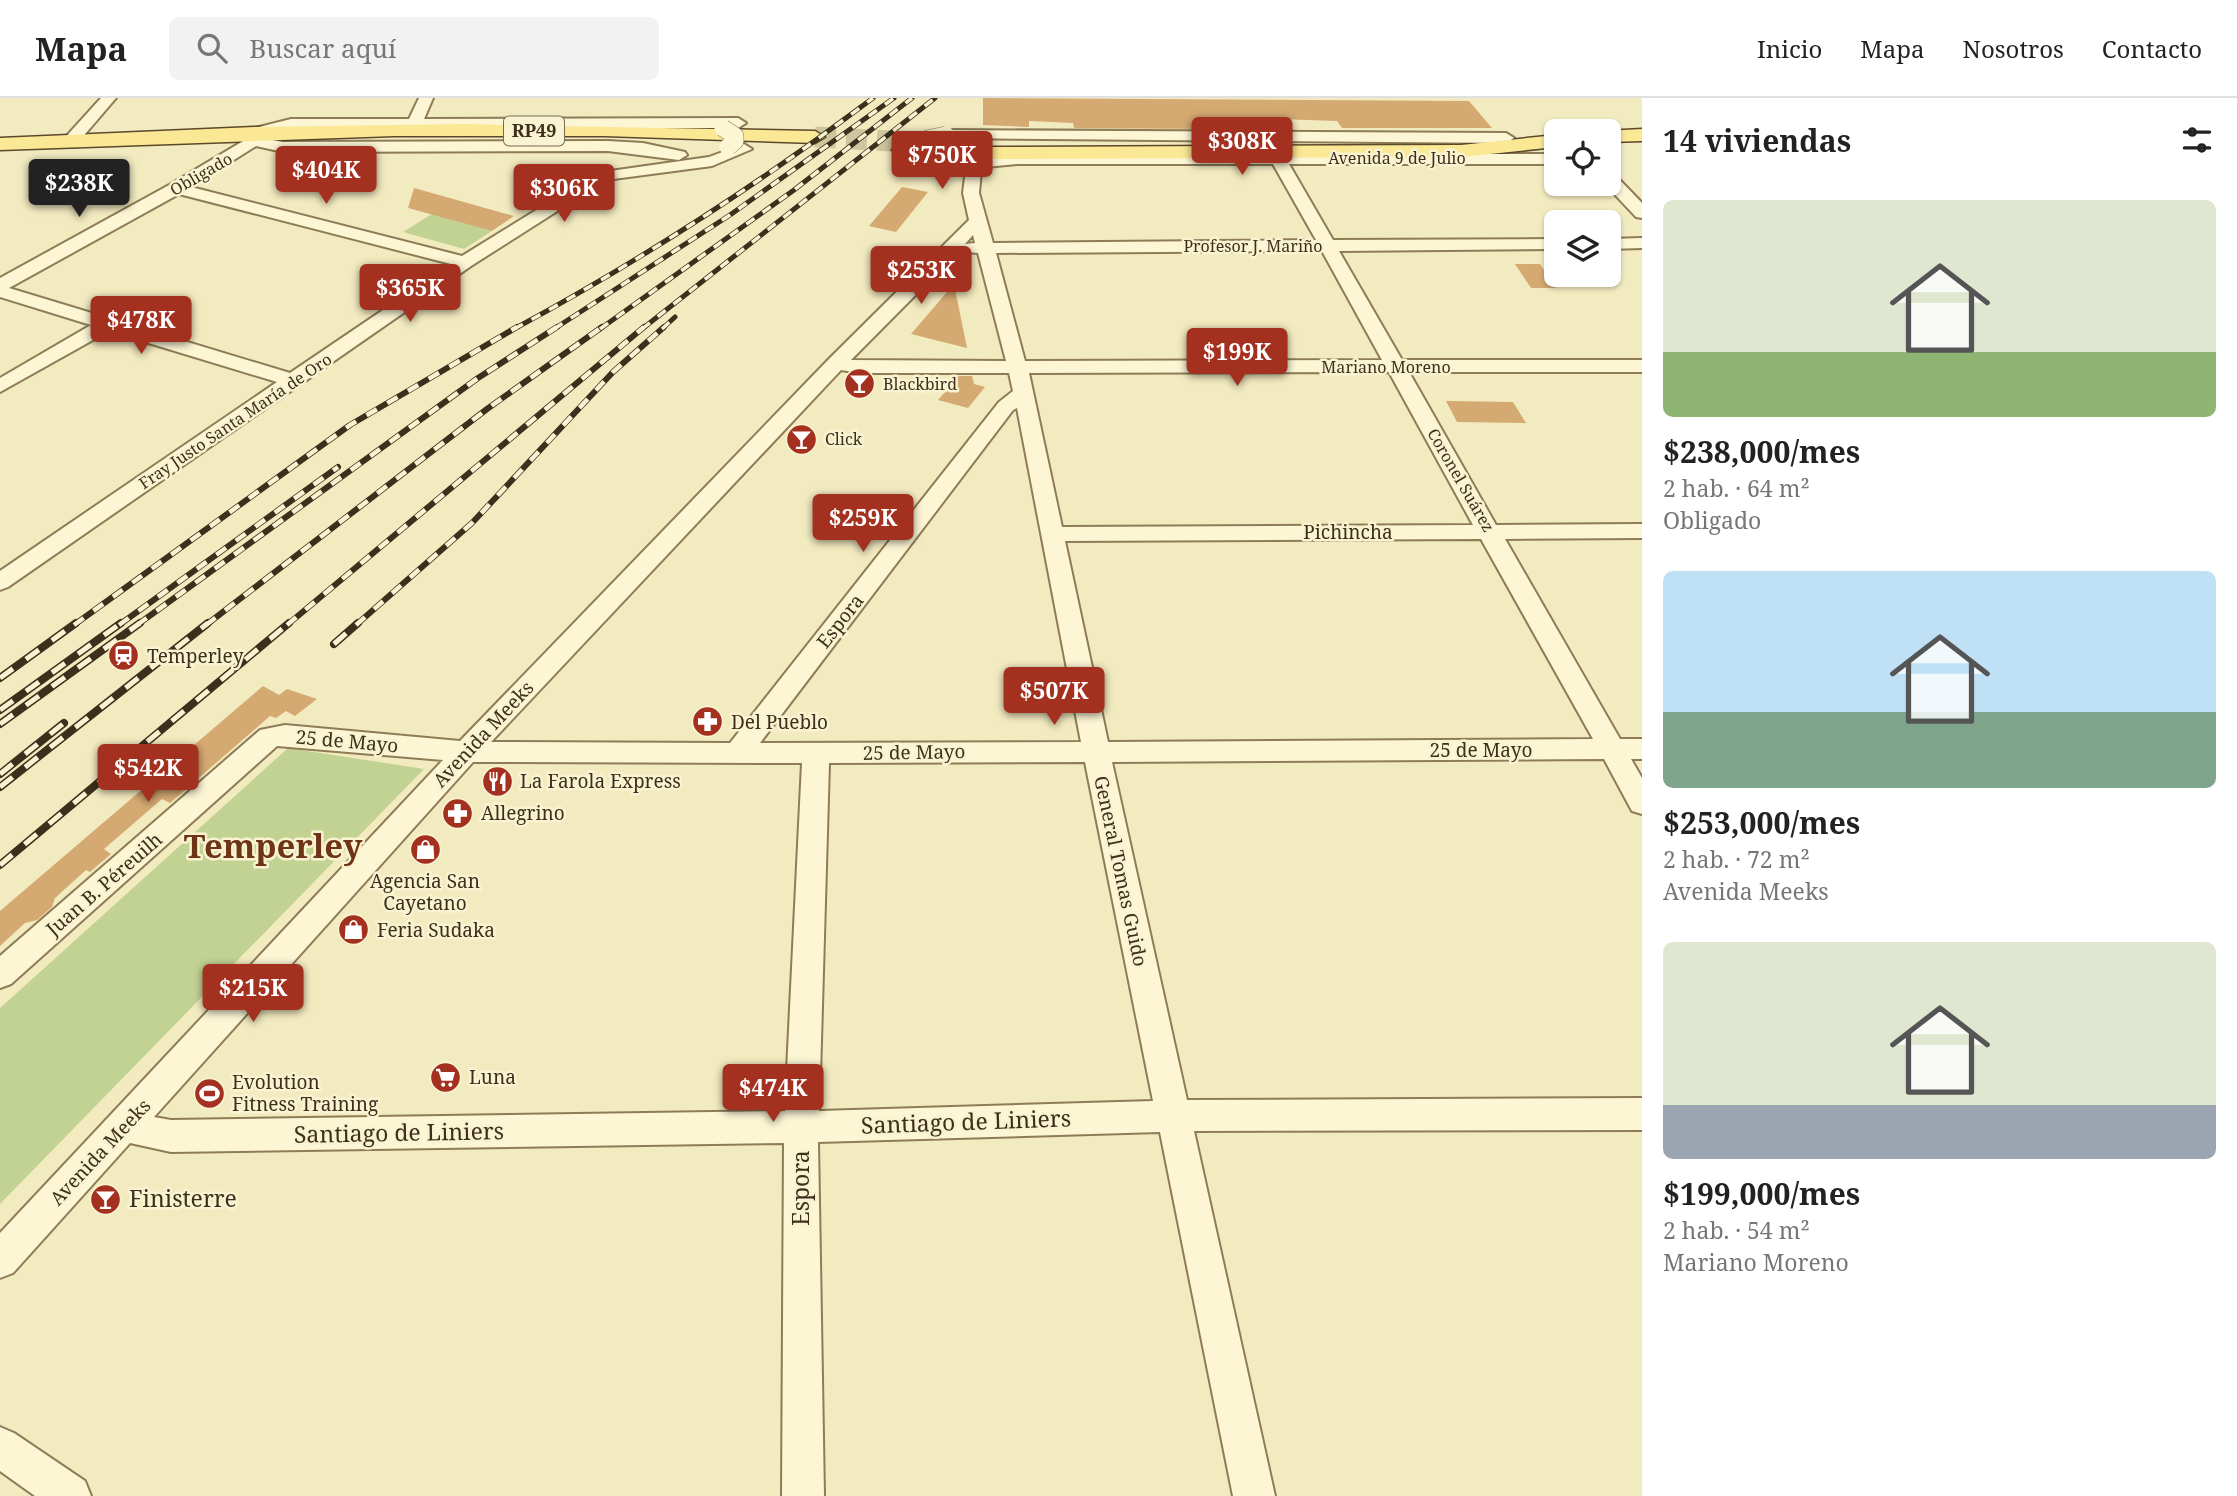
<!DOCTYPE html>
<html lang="es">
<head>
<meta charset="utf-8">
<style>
	:root { --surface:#fff; --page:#f2f2f2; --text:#222; --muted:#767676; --line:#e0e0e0; --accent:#a4301f }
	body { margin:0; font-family:"Noto Serif",serif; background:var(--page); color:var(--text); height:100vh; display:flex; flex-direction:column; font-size:26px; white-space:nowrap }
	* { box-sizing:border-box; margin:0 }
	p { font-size:23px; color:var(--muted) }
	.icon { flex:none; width:38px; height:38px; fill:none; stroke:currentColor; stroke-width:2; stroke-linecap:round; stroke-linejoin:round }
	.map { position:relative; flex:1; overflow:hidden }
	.panel { display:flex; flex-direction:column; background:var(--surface); width:595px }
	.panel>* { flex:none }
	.controls { position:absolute; left:1544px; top:21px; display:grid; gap:14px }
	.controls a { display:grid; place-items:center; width:77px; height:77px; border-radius:10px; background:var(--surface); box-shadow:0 2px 5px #0004; font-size:35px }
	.price { position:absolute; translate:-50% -60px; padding:0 16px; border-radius:7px; background:var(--accent); color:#fff; font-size:23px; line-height:46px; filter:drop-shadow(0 2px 4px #0008) }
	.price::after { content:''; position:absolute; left:50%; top:42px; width:21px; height:16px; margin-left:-10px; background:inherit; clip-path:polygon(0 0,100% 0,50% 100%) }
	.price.active { background:#222; color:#fff }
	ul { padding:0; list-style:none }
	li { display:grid; align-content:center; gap:14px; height:371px; padding:0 21px }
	li span { display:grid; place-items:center; height:217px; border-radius:10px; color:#555 }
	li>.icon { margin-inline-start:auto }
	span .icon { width:126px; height:126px; fill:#fffc; stroke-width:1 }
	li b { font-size:30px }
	h2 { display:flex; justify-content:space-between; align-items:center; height:84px; padding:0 21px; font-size:30px }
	header { display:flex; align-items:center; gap:42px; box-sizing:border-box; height:98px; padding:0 35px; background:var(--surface); border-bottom:2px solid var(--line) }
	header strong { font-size:33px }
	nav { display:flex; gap:38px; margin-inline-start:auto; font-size:24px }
	.search { width:490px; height:63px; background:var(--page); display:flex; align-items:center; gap:18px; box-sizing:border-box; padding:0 24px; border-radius:10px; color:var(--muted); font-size:26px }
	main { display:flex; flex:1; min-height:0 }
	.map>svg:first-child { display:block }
	.green { fill:#c2d293 }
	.building { fill:#d5a972 }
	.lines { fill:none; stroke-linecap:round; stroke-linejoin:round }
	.major-tunnel { stroke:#cec69f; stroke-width:21; stroke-dasharray:21 10; stroke-linecap:butt }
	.minor-casing { stroke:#8e7c56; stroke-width:4 }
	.major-casing { stroke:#5c482b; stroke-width:3 }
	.minor { fill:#fcf6d5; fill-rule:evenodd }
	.major { fill:#fae894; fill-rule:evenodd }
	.rail-far2-casing { stroke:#3c301c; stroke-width:5 }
	.rail-far1-casing { stroke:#3c301c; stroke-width:6 }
	.rail-casing { stroke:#3c301c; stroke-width:8 }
	.rail-far2 { stroke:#f9f3d1; stroke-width:3.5; stroke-dasharray:10; stroke-linecap:butt }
	.rail-far1 { stroke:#f9f3d1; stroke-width:4.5; stroke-dasharray:12; stroke-linecap:butt }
	.rail { stroke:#f9f3d1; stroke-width:5; stroke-dasharray:16; stroke-linecap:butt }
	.minor-bridge-casing { stroke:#8e7c56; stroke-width:18; stroke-linecap:butt }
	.minor-bridge { stroke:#fcf6d5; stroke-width:17 }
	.labels { text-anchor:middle; stroke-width:5; stroke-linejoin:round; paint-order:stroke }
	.far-street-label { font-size:16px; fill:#3c301c; stroke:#f9f3d1 }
	.far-poi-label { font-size:16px; fill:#3c301c; stroke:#f9f3d1; text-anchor:start }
	.shield { fill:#f9f3d1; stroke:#756a52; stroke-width:2 }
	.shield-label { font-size:18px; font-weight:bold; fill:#3c301c }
	.street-label { font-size:19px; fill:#3c301c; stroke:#f9f3d1 }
	.poi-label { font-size:19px; fill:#3c301c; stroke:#f9f3d1; text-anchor:start }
	.near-street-label { font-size:23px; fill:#3c301c; stroke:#f9f3d1 }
	.near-poi-label { font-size:23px; fill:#3c301c; stroke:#f9f3d1; text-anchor:start }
	.town-label { font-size:33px; font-weight:bold; fill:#6e3416; stroke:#f9f3d1 }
</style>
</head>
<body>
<header>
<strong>Mapa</strong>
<div class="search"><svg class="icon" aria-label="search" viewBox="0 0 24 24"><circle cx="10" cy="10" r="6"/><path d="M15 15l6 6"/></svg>Buscar aquí</div>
<nav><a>Inicio</a><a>Mapa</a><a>Nosotros</a><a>Contacto</a></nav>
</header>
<main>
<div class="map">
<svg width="1642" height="1398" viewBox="0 0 1642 1398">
	<rect width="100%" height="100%" fill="#f3ebc0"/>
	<!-- green -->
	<path class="green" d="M432 116 492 133 464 151 403 134Z
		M288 650 424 671 0 1106V910Z"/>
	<!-- building -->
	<path class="building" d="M983 0 1469 3 1492 30H1342L1337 23 1213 19 1211 31 1074 30 1073 25 1029 23V29L983 27Z
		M902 89 928 94 896 134 869 128Z
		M414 90 514 118 492 133 408 110Z
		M1515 166H1540L1556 190H1531Z
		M954 186 967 250 911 236Z
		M959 278H972L974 286 985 289 968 310 938 302Z
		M1446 303 1513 304 1526 325 1457 324Z
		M263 588 279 597 287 591 317 601 295 618 286 613 276 620 270 618 170 705 162 701 104 751 111 756 90 774 86 772 55 800 52 809 37 822 25 825 0 848V813Z"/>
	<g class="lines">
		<!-- major-tunnel -->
		<path class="major-tunnel" d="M815 39 911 44"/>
		<defs>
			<path id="minor" d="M101 0H116L74 49H62V43Z
				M419 0H433L424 21 738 20 746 25 738 30 291 31 256 39 283 44 608 43 643 45 685 54 687 57 679 62 608 53 283 54 256 48 191 89 462 158 596 75 709 59 744 46 752 51 712 68 606 82 471 168 8 489 0 492V473L277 284 109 233 0 294V280L91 227 0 199V180L171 86 250 39 245 35 247 32 291 21H409ZM179 96 451 166 290 275 9 190Z
				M946 32 1506 35 1514 40 1506 45 940 40V34Z
				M1017 56H1556V66H1289L1333 142 1556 141V151L1339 153 1402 262H1642V274H1409L1496 427 1642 426V440L1505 441 1620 641H1642V661H1631L1642 680V716L1632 713 1604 661 1112 664 1187 1002 1642 1000V1032L1194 1033 1275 1398H1233L1160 1034 818 1044 824 1398H782L784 1045 171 1054 130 1045 13 1175 0 1180V1135L443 662 277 648 11 886 0 890V858L260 632 285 627 460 643 829 261 969 122 963 95 966 71 927 68V62ZM1017 66H1273L1316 142 993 145 979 95 981 73 986 69ZM973 137 975 145 965 146ZM965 147 962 150 965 154 978 155 1006 263 851 262ZM1322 153 1382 262 1025 263 996 155ZM841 272 860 275H1009L1013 293 999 304 730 645 491 644ZM1389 274 1473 427 1062 429 1029 275ZM1017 310 1081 644 760 645 1013 312ZM1481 441 1593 641 1108 644 1065 443ZM473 664 802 665 785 1013 171 1022 154 1019ZM1085 664 1153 1003 819 1013 829 665Z
				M1608 74 1614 76 1642 105V120L1636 119 1605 86H1608Z
				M1642 140V150L1608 151V141Z
				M0 1329 14 1335 85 1383 91 1398H35L0 1373Z"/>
			<path id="major" d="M464 26 815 33 825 39 815 45 604 38H394L0 52V40L254 29Z
				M1642 31V43L1608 44V33H1604Z
				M1556 37V49L1461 59 989 61 902 58 892 52 902 46 989 49 1461 47Z"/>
		</defs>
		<!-- minor casing -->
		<use href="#minor" class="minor-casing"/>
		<!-- major casing -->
		<use href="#major" class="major-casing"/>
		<!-- minor -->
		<use href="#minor" class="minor"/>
		<!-- major -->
		<use href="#major" class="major"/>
		<defs>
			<path id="rail-far2" d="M514 231C640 163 759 86 873 0
				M554 231 730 117 894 0
				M600 231 794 92 912 0
				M642 231 935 0
				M662 231 675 219"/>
			<path id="rail-far1" d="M74 527 350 327 517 229
				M119 527 338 369
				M137 527 478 280 557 229
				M206 527 487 311 602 229
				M287 527 644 229
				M356 527 472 425 613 274 664 229"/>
			<path id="rail" d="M334 546 358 525
				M0 580 76 525
				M0 612 121 525
				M0 626 140 525
				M0 676 64 625
				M0 689 208 525
				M0 767 289 525"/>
		</defs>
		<!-- rail-far2 casing -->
		<use href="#rail-far2" class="rail-far2-casing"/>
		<!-- rail-far1 casing -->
		<use href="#rail-far1" class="rail-far1-casing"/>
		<!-- rail casing -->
		<use href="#rail" class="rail-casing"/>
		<!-- rail-far2 -->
		<use href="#rail-far2" class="rail-far2"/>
		<!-- rail-far1 -->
		<use href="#rail-far1" class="rail-far1"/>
		<!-- rail -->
		<use href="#rail" class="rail"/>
		<defs>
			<path id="minor-bridge" d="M723 30 735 38V43L728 49
				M933 65 918 55V48L927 41 946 37"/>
		</defs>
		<!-- minor-bridge casing -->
		<use href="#minor-bridge" class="minor-bridge-casing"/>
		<!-- minor-bridge -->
		<use href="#minor-bridge" class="minor-bridge"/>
	</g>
	<!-- icons -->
	<defs>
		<symbol id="bar-disc" viewBox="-11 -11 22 22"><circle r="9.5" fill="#a4301f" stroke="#f9f3d1"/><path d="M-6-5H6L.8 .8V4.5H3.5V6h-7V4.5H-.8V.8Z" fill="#fff"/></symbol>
		<symbol id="station-disc" viewBox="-11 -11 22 22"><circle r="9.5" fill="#a4301f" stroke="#f9f3d1"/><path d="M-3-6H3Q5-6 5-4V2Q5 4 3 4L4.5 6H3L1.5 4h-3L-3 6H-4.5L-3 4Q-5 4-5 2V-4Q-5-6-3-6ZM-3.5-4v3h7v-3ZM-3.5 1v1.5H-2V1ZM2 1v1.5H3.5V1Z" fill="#fff"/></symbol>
		<symbol id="pharmacy-disc" viewBox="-11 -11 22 22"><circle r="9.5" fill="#a4301f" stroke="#f9f3d1"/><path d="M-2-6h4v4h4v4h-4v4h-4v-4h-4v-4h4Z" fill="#fff"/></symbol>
		<symbol id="restaurant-disc" viewBox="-11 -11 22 22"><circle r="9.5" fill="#a4301f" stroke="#f9f3d1"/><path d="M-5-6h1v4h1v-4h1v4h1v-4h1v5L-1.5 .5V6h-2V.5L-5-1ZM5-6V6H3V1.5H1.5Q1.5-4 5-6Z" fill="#fff"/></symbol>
		<symbol id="shop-disc" viewBox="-11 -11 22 22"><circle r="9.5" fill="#a4301f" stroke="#f9f3d1"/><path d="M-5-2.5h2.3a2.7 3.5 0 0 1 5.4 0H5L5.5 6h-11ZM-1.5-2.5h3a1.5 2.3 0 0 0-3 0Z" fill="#fff"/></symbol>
		<symbol id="supermarket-disc" viewBox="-11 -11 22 22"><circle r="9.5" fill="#a4301f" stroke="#f9f3d1"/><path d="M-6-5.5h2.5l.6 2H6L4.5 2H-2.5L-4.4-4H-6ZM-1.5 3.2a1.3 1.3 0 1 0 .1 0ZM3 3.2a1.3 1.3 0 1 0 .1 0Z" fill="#fff"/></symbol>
		<symbol id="stadium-disc" viewBox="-11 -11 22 22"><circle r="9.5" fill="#a4301f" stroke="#f9f3d1"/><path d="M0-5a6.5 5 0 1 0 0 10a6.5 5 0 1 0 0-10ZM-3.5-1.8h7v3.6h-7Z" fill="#fff"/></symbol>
	</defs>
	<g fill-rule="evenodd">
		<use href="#bar-disc" x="842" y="268" width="35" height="35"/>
		<use href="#bar-disc" x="784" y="324" width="35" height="35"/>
		<use href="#station-disc" x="106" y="540" width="35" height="35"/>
		<use href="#pharmacy-disc" x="690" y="606" width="35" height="35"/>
		<use href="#restaurant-disc" x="480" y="666" width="35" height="35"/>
		<use href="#pharmacy-disc" x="440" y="698" width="35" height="35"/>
		<use href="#shop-disc" x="408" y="734" width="35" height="35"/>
		<use href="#shop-disc" x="336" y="814" width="35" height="35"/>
		<use href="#supermarket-disc" x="428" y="962" width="35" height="35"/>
		<use href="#stadium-disc" x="192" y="978" width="35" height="35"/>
		<use href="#bar-disc" x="88" y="1084" width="35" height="35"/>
	</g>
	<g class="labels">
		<!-- far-street labels -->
		<g class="far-street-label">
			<text x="1397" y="66">Avenida 9 de Julio</text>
			<text transform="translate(201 76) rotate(-30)" y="6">Obligado</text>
			<text x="1253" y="154">Profesor J. Mariño</text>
			<text x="1386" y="275">Mariano Moreno</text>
			<text transform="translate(235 323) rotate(-34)" y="6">Fray Justo Santa María de Oro</text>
			<text transform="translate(1461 382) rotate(60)" y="6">Coronel Suárez</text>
		</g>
		<!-- far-poi labels -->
		<g class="far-poi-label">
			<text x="883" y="292">Blackbird</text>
			<text x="825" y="347">Click</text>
		</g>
		<!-- shield labels -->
		<rect class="shield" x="504" y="18.5" width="60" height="29" rx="5"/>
		<g class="shield-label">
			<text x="534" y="39">RP49</text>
		</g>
		<!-- street labels -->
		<g class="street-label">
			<text x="1348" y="441">Pichincha</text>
			<text transform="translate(840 523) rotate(-52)" y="7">Espora</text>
			<text transform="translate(483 636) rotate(-47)" y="7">Avenida Meeks</text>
			<text transform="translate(347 643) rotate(5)" y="7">25 de Mayo</text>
			<text x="1481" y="659">25 de Mayo</text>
			<text transform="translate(914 654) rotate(-1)" y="7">25 de Mayo</text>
			<text transform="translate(1121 773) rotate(78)" y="7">General Tomas Guido</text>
			<text transform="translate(104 786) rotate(-41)" y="7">Juan B. Péreuilh</text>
			<text transform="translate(100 1054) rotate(-47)" y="7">Avenida Meeks</text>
		</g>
		<!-- poi labels -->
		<g class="poi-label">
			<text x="147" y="565">Temperley</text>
			<text x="731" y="631">Del Pueblo</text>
			<text x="520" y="690">La Farola Express</text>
			<text x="481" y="722">Allegrino</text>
			<text x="425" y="790" text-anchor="middle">Agencia San<tspan x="425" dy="22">Cayetano</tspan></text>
			<text x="377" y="839">Feria Sudaka</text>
			<text x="469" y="986">Luna</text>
			<text x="232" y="991">Evolution<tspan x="232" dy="22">Fitness Training</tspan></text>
		</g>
		<!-- near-street labels -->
		<g class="near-street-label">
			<text transform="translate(966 1024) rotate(-2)" y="8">Santiago de Liniers</text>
			<text transform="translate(399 1035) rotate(-1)" y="8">Santiago de Liniers</text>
			<text transform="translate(801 1090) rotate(-90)" y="8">Espora</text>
		</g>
		<!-- near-poi labels -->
		<g class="near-poi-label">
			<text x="129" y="1109">Finisterre</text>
		</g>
		<!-- town labels -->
		<g class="town-label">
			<text x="273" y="760">Temperley</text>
		</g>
	</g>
</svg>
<div class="controls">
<a><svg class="icon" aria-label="locate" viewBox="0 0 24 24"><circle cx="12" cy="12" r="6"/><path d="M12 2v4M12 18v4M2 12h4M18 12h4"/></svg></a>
<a><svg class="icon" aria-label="layers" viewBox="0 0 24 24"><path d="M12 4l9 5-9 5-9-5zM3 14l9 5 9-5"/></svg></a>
</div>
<b class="price" style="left:1242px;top:79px">$308K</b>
<b class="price" style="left:942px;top:93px">$750K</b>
<b class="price" style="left:326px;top:108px">$404K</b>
<b class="price active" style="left:79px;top:121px">$238K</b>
<b class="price" style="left:564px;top:126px">$306K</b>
<b class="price" style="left:921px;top:208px">$253K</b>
<b class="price" style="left:410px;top:226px">$365K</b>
<b class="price" style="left:141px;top:258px">$478K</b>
<b class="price" style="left:1237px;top:290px">$199K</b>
<b class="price" style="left:863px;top:456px">$259K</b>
<b class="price" style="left:1054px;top:629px">$507K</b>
<b class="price" style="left:148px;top:706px">$542K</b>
<b class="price" style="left:253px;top:926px">$215K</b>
<b class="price" style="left:773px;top:1026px">$474K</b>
</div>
<section class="panel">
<h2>14 viviendas<svg class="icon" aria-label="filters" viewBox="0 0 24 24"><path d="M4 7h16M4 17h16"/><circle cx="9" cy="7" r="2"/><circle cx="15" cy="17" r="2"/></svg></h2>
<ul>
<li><span style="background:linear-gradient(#dfe7d0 70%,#8fb573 0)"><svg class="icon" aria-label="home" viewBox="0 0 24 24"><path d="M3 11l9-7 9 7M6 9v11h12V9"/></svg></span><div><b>$238,000/mes</b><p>2 hab. · 64 m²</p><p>Obligado</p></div></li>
<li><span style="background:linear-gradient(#bfe0f5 65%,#7fa58c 0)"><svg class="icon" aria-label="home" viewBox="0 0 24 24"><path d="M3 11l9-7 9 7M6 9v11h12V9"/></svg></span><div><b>$253,000/mes</b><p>2 hab. · 72 m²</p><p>Avenida Meeks</p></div></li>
<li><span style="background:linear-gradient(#dfe7d0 75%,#9aa5b1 0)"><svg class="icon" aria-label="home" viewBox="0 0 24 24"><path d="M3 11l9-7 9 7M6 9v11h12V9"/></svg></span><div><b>$199,000/mes</b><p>2 hab. · 54 m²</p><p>Mariano Moreno</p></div></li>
</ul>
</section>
</main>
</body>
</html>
